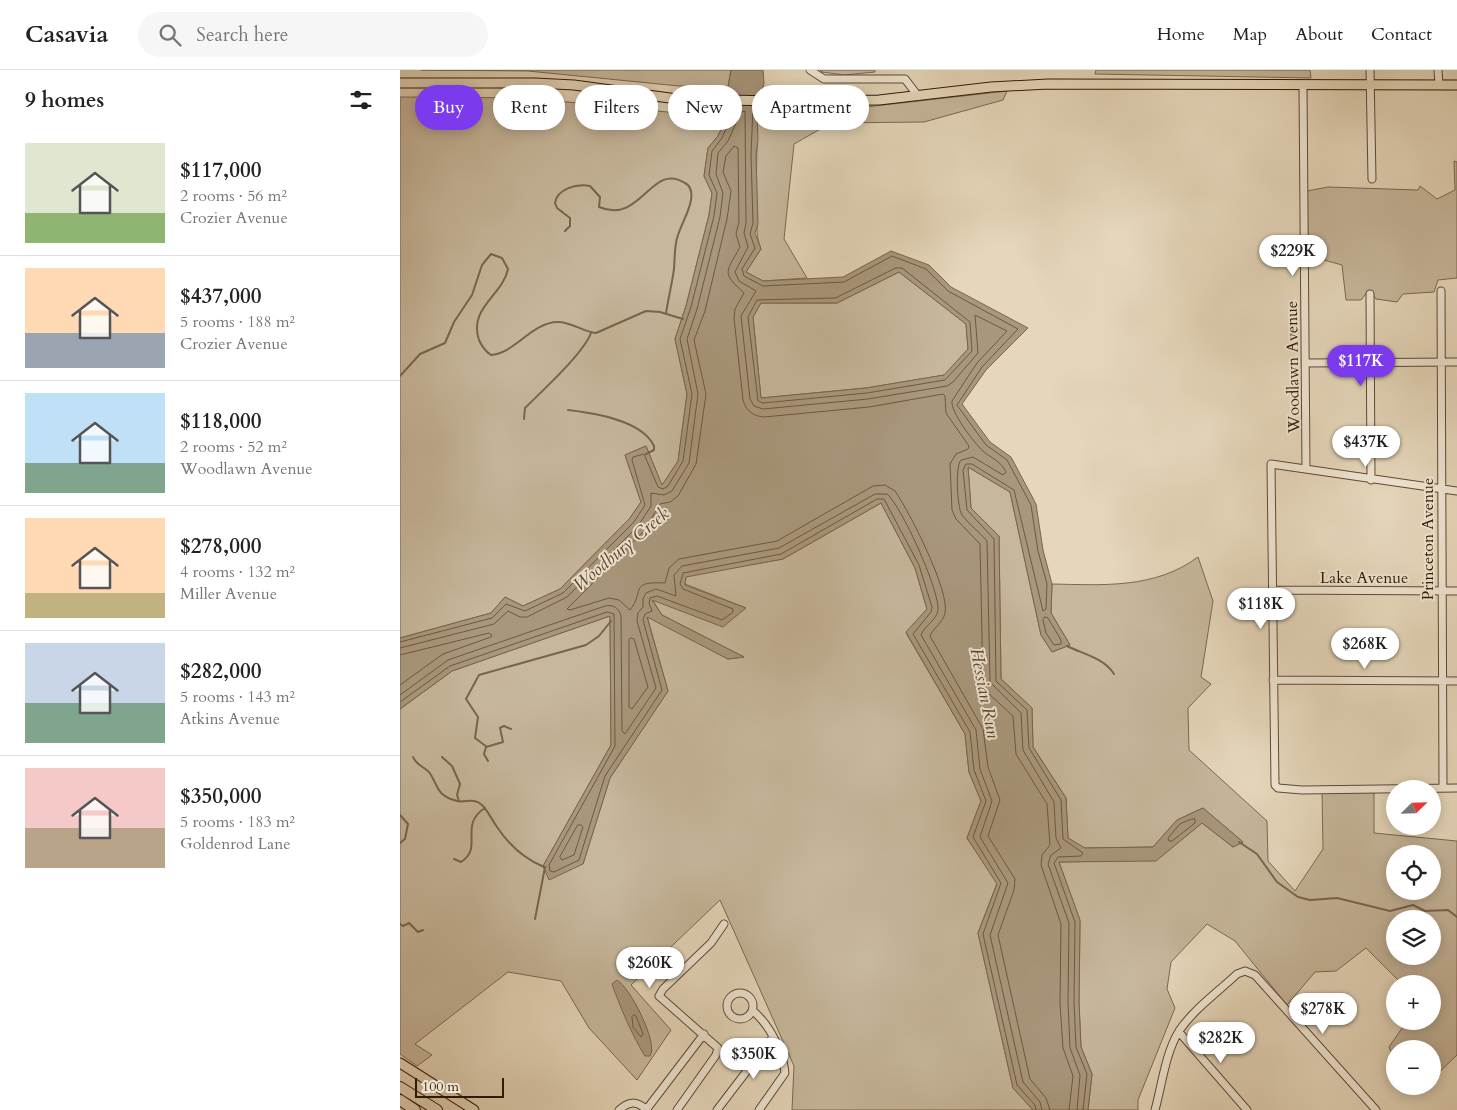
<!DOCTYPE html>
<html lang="en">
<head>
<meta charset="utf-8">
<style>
	:root { --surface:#fff; --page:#f6f6f6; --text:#222; --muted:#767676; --line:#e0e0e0; --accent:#7c3aed }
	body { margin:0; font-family:Cardo,serif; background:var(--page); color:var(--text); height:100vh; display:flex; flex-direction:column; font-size:19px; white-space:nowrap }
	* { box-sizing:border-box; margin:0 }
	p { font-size:16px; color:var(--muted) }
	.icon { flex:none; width:28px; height:28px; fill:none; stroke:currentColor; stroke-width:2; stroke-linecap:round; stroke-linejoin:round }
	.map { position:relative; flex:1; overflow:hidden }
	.side { display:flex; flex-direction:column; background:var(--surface); width:400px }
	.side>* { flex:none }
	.hud { position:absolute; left:15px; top:15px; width:475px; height:45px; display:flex; gap:10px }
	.needle { width:32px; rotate:67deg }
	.fabs { position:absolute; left:986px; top:710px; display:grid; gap:10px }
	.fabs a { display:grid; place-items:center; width:55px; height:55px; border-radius:50%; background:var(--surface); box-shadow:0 2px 12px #0003; font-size:25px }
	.scale { position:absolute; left:15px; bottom:12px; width:89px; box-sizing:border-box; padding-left:5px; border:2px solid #321a02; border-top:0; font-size:14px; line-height:18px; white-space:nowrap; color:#321a02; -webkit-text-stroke:4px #efe5d3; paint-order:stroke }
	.price { position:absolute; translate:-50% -42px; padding:0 11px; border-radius:18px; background:#fff; color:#222; font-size:16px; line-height:32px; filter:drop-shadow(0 1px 2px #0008) }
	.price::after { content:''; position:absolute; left:50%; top:30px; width:15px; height:11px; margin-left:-8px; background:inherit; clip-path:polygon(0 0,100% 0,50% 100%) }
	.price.current { background:var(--accent); color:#fff }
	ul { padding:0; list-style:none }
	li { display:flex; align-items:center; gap:15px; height:125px; padding:0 25px }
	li+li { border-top:1px solid var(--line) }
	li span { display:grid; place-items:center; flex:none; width:140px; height:100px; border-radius:0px; color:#555 }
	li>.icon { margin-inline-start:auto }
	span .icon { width:60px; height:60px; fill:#fffc; stroke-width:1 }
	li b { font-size:21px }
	h2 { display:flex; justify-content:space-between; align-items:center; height:60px; padding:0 25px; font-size:21px }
	.pill { padding:0 18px; border-radius:22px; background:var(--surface); box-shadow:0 2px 12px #0003; font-size:18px; line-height:45px }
	.pill.current { background:var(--accent); color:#fff }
	header { display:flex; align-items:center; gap:30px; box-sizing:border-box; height:70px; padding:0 25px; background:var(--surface); border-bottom:1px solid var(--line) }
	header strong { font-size:24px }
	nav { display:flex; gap:28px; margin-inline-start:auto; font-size:18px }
	.search { width:350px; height:45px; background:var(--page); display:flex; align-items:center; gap:12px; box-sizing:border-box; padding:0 18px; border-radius:28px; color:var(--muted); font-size:19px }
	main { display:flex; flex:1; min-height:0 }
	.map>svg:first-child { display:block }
	.green { fill:#c7b79c; stroke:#7c684f; fill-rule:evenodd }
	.water { fill:#a9977c; stroke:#79654b; fill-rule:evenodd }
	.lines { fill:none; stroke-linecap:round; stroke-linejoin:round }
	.shore { stroke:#6e583f; stroke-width:1 }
	.stream { stroke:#79654b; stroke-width:2 }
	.minor-casing { stroke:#5f4930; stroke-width:9 }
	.major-casing { stroke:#321a02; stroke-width:11 }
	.highway-casing { stroke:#321a02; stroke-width:12 }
	.minor { stroke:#efe5d3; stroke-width:7 }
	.major { stroke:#e6d7bb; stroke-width:9 }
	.highway { stroke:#e6d7bb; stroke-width:10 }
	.labels { text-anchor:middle; stroke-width:4; stroke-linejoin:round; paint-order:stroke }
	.street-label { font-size:16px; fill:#321a02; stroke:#efe5d3 }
	.water-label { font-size:18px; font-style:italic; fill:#5c462d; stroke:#efe5d3 }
</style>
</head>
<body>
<header>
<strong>Casavia</strong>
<div class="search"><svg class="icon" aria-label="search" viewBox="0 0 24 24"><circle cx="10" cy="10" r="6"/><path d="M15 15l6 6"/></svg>Search here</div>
<nav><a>Home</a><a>Map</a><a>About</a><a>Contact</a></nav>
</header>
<main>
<section class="side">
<h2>9 homes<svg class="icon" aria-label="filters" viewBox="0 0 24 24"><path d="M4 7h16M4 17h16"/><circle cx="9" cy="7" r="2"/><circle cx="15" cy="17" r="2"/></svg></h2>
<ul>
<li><span style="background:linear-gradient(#dfe7d0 70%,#8fb573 0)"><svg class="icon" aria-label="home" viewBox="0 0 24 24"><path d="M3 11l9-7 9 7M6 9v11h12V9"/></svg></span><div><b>$117,000</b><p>2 rooms · 56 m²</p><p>Crozier Avenue</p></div></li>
<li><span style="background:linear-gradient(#ffd9b3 65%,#9aa5b1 0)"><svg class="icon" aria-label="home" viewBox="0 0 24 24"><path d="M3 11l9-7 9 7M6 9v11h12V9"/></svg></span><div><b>$437,000</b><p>5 rooms · 188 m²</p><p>Crozier Avenue</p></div></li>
<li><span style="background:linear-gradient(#bfe0f5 70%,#7fa58c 0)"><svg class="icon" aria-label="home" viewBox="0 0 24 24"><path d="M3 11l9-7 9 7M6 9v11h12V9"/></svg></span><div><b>$118,000</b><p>2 rooms · 52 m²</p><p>Woodlawn Avenue</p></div></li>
<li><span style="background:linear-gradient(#ffd9b3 75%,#c2b280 0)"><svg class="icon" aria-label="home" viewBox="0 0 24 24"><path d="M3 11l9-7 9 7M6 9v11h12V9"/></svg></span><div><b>$278,000</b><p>4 rooms · 132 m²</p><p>Miller Avenue</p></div></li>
<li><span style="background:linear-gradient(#c9d6e8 60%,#7fa58c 0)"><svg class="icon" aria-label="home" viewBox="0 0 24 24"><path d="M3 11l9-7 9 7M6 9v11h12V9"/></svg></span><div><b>$282,000</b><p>5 rooms · 143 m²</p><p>Atkins Avenue</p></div></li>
<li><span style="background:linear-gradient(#f6c9c9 60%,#b9a48a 0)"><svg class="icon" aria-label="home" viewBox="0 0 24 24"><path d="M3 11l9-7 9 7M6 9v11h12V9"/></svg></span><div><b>$350,000</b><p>5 rooms · 183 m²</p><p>Goldenrod Lane</p></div></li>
</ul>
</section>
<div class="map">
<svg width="1057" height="1040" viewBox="0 0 1057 1040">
	<rect width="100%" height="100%" fill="#e6d7bb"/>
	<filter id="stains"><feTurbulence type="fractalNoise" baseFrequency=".004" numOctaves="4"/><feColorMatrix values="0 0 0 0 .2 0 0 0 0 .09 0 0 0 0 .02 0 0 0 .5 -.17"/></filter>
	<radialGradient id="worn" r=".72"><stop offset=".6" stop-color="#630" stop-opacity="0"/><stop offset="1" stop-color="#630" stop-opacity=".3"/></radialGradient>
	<!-- green -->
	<path class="green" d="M21 0H331L328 17 279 16 128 1Z
		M420 0H475V2L444 5 422 2Z
		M696 0H910L911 8 695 4Z
		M607 21 603 30 524 52 431 53 394 74 384 169 407 208 363 211 346 202 361 179C355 162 358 162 357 145 355 110 358 76 357 41H430Z
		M0 27 128 28 277 43 330 41 318 66 308 78 304 106 312 123 309 145 286 236 275 269 287 324 278 391 262 416 246 376 225 385 241 432 230 448 160 519 123 536 105 527 91 543 0 568Z
		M1054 91 1057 92V208L1038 210 1034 222 1003 224 997 232 976 229 969 220 961 230H946L942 195 917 188V185H908L907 121 928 117 1018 120 1020 116 1037 129 1055 120Z
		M499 202 566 254 568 279 545 305 466 318 361 328 353 247 361 233H437Z
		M568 397 610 422 641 565 652 582 670 575 651 543 652 514C703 515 755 519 798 487L813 531 801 607 811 614 788 638 789 680 867 751 868 791 895 821 923 779 922 720 974 717V763L1057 771V985L1033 1008 1032 979H995V992L989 977 1007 951H1032V914H1002L966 878 936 901 915 902 887 935 835 871 807 854 771 892 767 919 775 938 738 1030V1040H688L692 1004 681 977 679 932 680 851 659 792 756 790 802 753 833 777 843 772 803 738 777 750 753 777 684 778 668 768 666 728 633 677 632 638 601 609 599 466 571 438ZM995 784H1032V821H995ZM995 849H1032V886H995Z
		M481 433 515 498 527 539 506 563 565 664 569 702 581 731 567 768 597 813 578 863 613 1018 633 1040H392L394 996 320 830 231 915 271 960 237 1010 189 958 161 911 108 902 15 974 32 985 17 996 0 984V639L52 601 210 546 211 675 143 796 183 794 210 708 268 621 247 546 328 589 344 587 262 545 252 529 346 538 285 514 286 506 383 489Z"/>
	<!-- water -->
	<path class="water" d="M331 0H363L364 13 357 41 358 70 356 85 358 154 355 163 361 179 346 202 363 211 443 207 491 181 529 195 551 217 628 258 586 300 562 334 590 372 611 387 636 434 643 480 652 514 651 543 670 575 652 582 641 565 610 422 568 397 571 438 599 466 601 609 632 638 633 677 666 728 668 768 685 778 753 777 777 750 803 738 843 772 833 777 802 753 756 791 659 792 680 850 679 932 681 977 692 1004 688 1040H633L613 1018 578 863 597 814 567 768 581 731 569 702 565 664 506 562 527 539 515 498 481 433 383 489 286 507 285 515 346 538 323 557 252 530 262 545 344 587 328 589 247 547 268 621 210 708 183 794 149 810 143 796 211 675 210 546 52 601 0 639V568L91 543 105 527 123 536 160 519 230 448 241 432 225 385 246 376 262 415 278 391 287 324 275 269 286 236 309 145 312 123 304 106 308 78 318 66 330 41 333 22 328 17ZM499 202 566 254 568 279 544 305 466 318 361 328 353 247 361 233H437Z
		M217 910C230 917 259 974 250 986H245C231 963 221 939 212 914Z"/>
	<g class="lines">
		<!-- shore -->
		<path class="shore" d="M353 36 351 85 353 153 350 164 355 178 342 199 344 206 363 216 444 212 492 186 526 199 548 221 618 259 582 297 557 335 586 375 607 390 631 435 638 481 647 514 646 539 643 541 614 420 572 394H566L563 400 567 440 594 469 596 611 627 640 629 678 661 730 663 769 683 783 681 786 658 787 654 793 675 852 674 932 676 977 687 1004 683 1040
			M496 198H502L570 252 572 281 545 310 467 323 363 333 358 331 348 247 357 230 435 228Z
			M645 547 648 548 661 570V574L654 575 646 563 643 550Z
			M231 568 234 569 248 617 232 639 229 637V570Z
			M0 572 92 548 106 534 125 541 163 523 234 452 245 435 232 390 233 387 244 384 258 417 263 419 268 416 283 391 292 324 280 269 291 237 314 146 317 123 309 105 312 81 322 68 336 36
			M0 578 94 554 108 541 120 547H127L167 527 238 456 251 436V423L264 425 272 421 289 393 298 324 287 269 297 239 320 147 323 123 316 104 318 83 328 71 341 42 345 41 346 153 344 163 348 177 335 202 339 211 356 221 341 246 350 329 354 336 363 339 468 329 547 316 553 312 578 283 575 245 607 261 577 293 552 331C550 341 574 373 583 381 592 389 601 391 606 402L603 405 573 387 561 390C555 397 557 437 562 445 569 455 580 462 587 471L590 612 621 643 623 680 654 732 656 768 661 778 651 785 648 794 669 853 668 932 670 978 680 1005 677 1040
			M0 585 89 563 92 565 91 567 43 584 0 615
			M0 625 48 590 205 536C213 534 219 538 221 546L222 661 225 664 256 618 237 551 238 543 243 537V529L246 523 256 519 276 526 274 505 282 496 379 478 475 424H487C501 435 540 521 538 540 537 550 524 556 521 565L576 660 580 699 592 731 580 767 608 813 590 865 623 1012 640 1032 642 1040
			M0 632 50 596 207 542 214 544 215 676 149 795 150 801 154 802 179 790 205 706 262 620 243 550 245 544 252 541 249 533 250 528 257 526 322 550 333 542V539L283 519 280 514 283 503 381 484 477 429H484L519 495 532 537 531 542 513 564 570 662 574 700 586 731 573 767 601 813 583 864 617 1015 635 1035 636 1040
			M792 749H795V753L772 771H769L768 768 780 754Z
			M178 755H181L183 757 174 785 162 790 160 787Z
			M234 945 236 946 243 964 241 967 233 957 232 947Z
			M650 1040 646 1028 630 1009 598 865 614 820 615 809 588 766 600 730 588 697 583 659 530 566C533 558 543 553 545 543 550 521 509 441 495 421L485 415 473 416 377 471 279 489 269 498 265 513C228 511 245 522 230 540L219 530 209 528 170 540 167 539 244 461 260 434 270 432 278 426 296 394 306 324 294 270 305 241 327 149 331 121 323 102 326 86 334 76 338 78 339 152 336 164 340 177C326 203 321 202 344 223L335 239 334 248 343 330C346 341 353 346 364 347L469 337 543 324 545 326 546 343 569 376 568 379 556 384 550 394 552 440 556 449 580 474 583 614 588 623 613 646 616 684 647 734 650 775 642 785 641 795 661 854 660 933 663 978 673 1006 669 1040"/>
		<!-- stream -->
		<path class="stream" d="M165 161 170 156V148L157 138 155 133C157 119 177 113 190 116L200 127 199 137C242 155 251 91 285 113 291 116 292 123 291 130 289 142 282 153 278 165 274 176 275 188 274 199 272 214 268 229 266 244
			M0 306 20 284 45 273 54 252 72 225 82 195 91 184 102 188 108 199C103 225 68 238 79 270 82 277 85 281 91 285 114 284 132 252 158 252 172 252 183 262 196 263L246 241 260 242 283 249
			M168 340C194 343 242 350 254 376V380L246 384
			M124 349 125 338C142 321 183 284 191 263
			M667 576C683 584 704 588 714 604
			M87 677 75 668 78 647 66 629 79 605 186 575 199 566 211 551
			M13 687C17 697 27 697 31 705 39 719 38 726 57 731 65 733 74 727 82 735 88 741 92 750 97 757 109 775 125 789 144 797
			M42 687 52 696 60 714 57 725 59 731
			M88 691 84 684 86 677 103 672 100 658 104 656 111 659
			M0 745 8 754 5 769 0 773
			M839 772 857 784 877 812 898 827 910 830 937 828 990 841 1013 835 1025 841 1048 840 1057 847
			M54 789 61 792C84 778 58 755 85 738
			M135 849 145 797
			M0 854 3 856 9 853 18 862 23 860"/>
		<defs>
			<path id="minor" d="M410 0 424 9H505L518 26
				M970 0 972 109
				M1038 0 1039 15
				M903 15 906 399
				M1041 221 1043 718
				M970 224 971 410
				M906 293 1057 292
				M1057 421 871 394 875 715 878 718 902 720 1057 718
				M872 520 1057 521
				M873 610 1057 611
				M327 936a13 13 0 1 1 26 0a13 13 0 1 1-26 0Z
				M353 941C370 955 383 982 385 1003L359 1040
				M779 962 847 1040
				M219 1040C229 1031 236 1031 246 1039
				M246 1040 304 964
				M277 1040 316 985 318 978 259 926 263 919 311 873 324 854
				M317 1040 372 968
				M755 1040C762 1015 765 984 779 961 794 939 818 922 837 904L845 901 855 905 976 1040"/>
			<path id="major" d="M0 13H135L174 15 277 29 375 31 479 30 591 17 648 14 1057 15
				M0 993 74 1040"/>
			<path id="highway" d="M0 1017 37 1040
				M0 1030 15 1040"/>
		</defs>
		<!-- minor casing -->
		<use href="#minor" class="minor-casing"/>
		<!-- major casing -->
		<use href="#major" class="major-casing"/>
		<!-- highway casing -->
		<use href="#highway" class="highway-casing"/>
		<!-- minor -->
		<use href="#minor" class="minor"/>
		<!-- major -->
		<use href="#major" class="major"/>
		<!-- highway -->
		<use href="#highway" class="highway"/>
	</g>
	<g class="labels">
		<!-- street labels -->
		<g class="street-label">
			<text transform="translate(892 297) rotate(-91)" y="6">Woodlawn Avenue</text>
			<text transform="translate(1027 469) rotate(-90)" y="6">Princeton Avenue</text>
			<text x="964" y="513">Lake Avenue</text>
		</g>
		<!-- water labels -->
		<g class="water-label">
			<text transform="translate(221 479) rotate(-40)" y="6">Woodbury Creek</text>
			<text transform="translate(585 623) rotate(79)" y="6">Hessian Run</text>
		</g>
	</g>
	<rect width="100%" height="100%" filter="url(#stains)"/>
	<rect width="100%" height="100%" fill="url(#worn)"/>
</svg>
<div class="fabs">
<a><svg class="needle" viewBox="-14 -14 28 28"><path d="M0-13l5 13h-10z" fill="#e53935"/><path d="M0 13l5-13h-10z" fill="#767676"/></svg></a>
<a><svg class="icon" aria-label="locate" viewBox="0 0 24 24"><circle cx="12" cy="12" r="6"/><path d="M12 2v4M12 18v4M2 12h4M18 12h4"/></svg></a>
<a><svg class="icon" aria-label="layers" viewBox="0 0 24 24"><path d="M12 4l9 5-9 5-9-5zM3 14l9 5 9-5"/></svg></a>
<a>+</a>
<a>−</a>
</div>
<div class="scale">100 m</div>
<b class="price" style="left:893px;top:207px">$229K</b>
<b class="price current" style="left:961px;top:317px">$117K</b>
<b class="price" style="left:966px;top:398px">$437K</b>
<b class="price" style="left:861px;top:560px">$118K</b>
<b class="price" style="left:965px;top:600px">$268K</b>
<b class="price" style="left:250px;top:919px">$260K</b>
<b class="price" style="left:923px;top:965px">$278K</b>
<b class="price" style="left:821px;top:994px">$282K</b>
<b class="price" style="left:354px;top:1010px">$350K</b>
<div class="hud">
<a class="pill current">Buy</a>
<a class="pill">Rent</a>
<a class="pill">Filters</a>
<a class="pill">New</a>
<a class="pill">Apartment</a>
</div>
</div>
</main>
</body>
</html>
